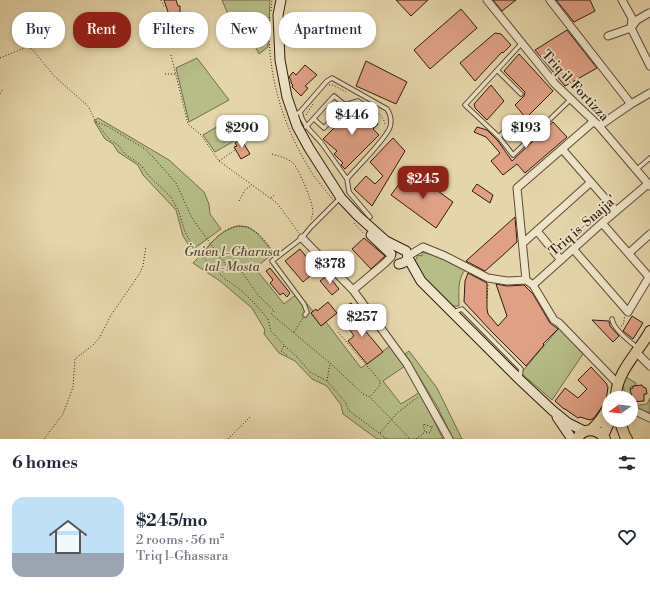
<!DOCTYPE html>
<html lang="en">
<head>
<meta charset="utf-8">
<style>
	:root { --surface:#fff; --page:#f6f6f7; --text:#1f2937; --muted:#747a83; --accent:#8f2418 }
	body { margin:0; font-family:"Libre Bodoni",serif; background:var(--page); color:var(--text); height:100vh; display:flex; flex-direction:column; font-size:15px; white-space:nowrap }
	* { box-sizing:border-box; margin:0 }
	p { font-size:13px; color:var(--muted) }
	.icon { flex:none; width:22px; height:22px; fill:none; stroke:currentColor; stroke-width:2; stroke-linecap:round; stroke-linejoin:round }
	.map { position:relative; height:439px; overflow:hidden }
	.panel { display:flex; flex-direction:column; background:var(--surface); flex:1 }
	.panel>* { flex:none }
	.banner { position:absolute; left:12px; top:12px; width:400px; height:36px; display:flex; gap:8px }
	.needle { width:26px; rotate:255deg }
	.buttons { position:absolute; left:602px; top:391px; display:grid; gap:8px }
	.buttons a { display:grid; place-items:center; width:36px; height:36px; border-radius:50%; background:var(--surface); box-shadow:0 2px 6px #0003; font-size:20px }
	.price { position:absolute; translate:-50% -34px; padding:0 9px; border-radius:8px; background:#fff; color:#222; font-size:13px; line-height:26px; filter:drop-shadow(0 1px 2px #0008) }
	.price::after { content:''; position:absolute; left:50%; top:24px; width:12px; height:9px; margin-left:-6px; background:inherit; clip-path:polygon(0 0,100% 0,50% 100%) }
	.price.selected { background:var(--accent); color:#fff }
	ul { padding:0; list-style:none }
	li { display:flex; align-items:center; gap:12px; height:100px; padding:0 12px }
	li span { display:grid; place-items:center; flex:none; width:112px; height:80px; border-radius:12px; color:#555 }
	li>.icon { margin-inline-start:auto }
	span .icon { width:48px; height:48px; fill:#fffc; stroke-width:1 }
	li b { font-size:17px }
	h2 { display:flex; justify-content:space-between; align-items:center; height:48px; padding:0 12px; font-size:17px }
	.tag { padding:0 14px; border-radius:16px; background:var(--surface); box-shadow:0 2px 6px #0003; font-size:14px; line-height:36px }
	.tag.selected { background:var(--accent); color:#fff }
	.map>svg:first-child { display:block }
	.green { fill:#b6bd87; stroke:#736c4a }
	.building { fill:#dfa085; stroke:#301b0e }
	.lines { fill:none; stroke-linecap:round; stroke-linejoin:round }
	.lane-casing { stroke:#5d4a35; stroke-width:5.5 }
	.street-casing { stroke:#5d4a35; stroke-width:9 }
	.secondary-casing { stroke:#301b0e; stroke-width:11 }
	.primary-casing { stroke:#301b0e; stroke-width:12 }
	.path { stroke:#301b0e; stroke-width:1; stroke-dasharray:1 2; stroke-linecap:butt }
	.lane { stroke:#eee4c8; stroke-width:3.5 }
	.street { stroke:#eee4c8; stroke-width:7 }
	.secondary { stroke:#eee4c8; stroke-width:9 }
	.primary { stroke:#e5d5aa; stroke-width:10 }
	.labels { text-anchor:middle; stroke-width:3.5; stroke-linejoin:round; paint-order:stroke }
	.street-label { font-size:13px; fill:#301b0e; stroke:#eee4c8 }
	.park-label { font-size:13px; font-style:italic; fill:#584c32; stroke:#eee4c8 }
</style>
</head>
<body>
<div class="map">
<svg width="650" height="439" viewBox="0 0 650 439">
	<rect width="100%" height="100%" fill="#e5d5aa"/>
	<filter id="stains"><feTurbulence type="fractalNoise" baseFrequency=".005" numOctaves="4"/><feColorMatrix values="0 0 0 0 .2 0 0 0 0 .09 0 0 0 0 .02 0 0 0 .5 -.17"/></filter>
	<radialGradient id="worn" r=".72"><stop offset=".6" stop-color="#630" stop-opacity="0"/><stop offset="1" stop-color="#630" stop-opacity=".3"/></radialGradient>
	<!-- green -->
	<path class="green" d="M222 0H270L268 47 259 54 244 25 233 26Z
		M197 58 229 100 189 122 176 68Z
		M98 118 169 160 204 192 209 204 210 214 221 229 192 250 183 236 176 210 143 175 138 165 118 152 113 144 105 139 94 121Z
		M232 118 241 137 215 152 203 135Z
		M238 226 248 227 257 233 274 253 255 268 284 304 298 293 313 311 311 313 321 326 326 322 361 368 391 345 405 366 383 381 401 404 420 392 443 439H377L343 414 341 405 327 386 312 379 295 361 279 353 264 334 265 330 252 308 220 281 193 263C209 248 215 232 238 226Z
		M422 252 445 259 465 270C457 280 459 293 459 306H453L420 274 415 261 418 255 422 256Z
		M559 328 583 354 552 400 521 373Z
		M409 351 437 388 462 439H453L437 406 405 354Z
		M626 377 636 383V386L630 387 633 406 647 404 650 398V412L643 413 631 406V398H625L623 382Z"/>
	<!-- building -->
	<path class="building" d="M164 0H176L178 6H180V12L169 15Z
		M396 0H428L411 16Z
		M493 0H516L502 11Z
		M556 0H590L595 11 574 22Z
		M461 9 477 28 430 69 414 50Z
		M567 30 597 68 565 86 535 50Z
		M495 33 501 34 511 45 503 53 502 52 475 81 460 63Z
		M519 54 553 91 526 118 515 105 524 96 525 92 504 71Z
		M366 61 407 82 396 104 356 86Z
		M305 65 317 75 305 86 308 88 301 96 292 87 293 85 291 83V80L289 77 293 72 296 75Z
		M491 85 504 101 487 120 475 108 474 104Z
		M357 105 378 124 373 129 379 135 345 169 341 165 343 163 334 154 337 151 323 139Z
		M553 122 567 137 525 173 517 164 503 175 491 161 500 153 486 137 474 132 477 127 487 130 498 141 512 161Z
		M393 138 405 151 372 206 354 189 366 176 375 184 383 176 370 162Z
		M241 139 250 154 241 159 234 147 237 146 235 143Z
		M413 173 453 202 436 228 391 195 399 184 403 187Z
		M477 184 493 195 490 203 472 191Z
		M515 217 517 242 502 256 485 271 466 261Z
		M364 238 385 256 371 269 352 249Z
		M300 249 317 270 303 282 285 261Z
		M270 268 290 293 287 297 283 293 280 295 270 283 273 280 266 271Z
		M468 273 487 283V309L488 314 498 326 507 316 496 284 507 286 524 285 533 294 550 323 558 329 543 344 544 345 526 366 492 332 464 302 465 281Z
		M328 275 339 289 332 295 320 281Z
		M328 302 337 313 321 326 311 313 316 309 317 311Z
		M351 303 362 317 355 323 360 330 363 328 383 352 367 364 348 341 354 336 348 327 351 324 353 321 343 309Z
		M632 316 643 323 633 339 623 331Z
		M592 320 609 321 610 326 619 336 613 342Z
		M591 367 606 383 608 387 606 401 594 418 590 420 580 417 578 418 565 409H564L555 401 565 388 578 398 587 389 578 380Z
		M642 385 643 387 646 388 647 394H644V401L633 402 630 389 633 388V386Z"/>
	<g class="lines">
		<defs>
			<path id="lane" d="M522 43 465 105 499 137 513 155 571 99
				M497 70 521 94
				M345 105 358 101 371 110
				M300 112C303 127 315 134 323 145 331 156 339 168 347 179
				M294 115 300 112 327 81 332 78 387 109C391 115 392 120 390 127 387 138 356 168 347 179L349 192 370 217
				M306 127 334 96 345 105 324 128 314 119
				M499 137 513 122 521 130 513 138
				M636 170 650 158
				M453 312 462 309 521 369 520 378
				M305 315 307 312 304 304 272 261 302 238 310 228 338 200
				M612 319C613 329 630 342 638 348"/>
			<path id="street" d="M487 0 555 84 599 126 650 186
				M550 0 631 104
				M622 0 632 18 631 28 650 66
				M608 36 631 28 637 20 649 13
				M593 122 517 188 526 280 533 285 554 320 559 323 617 383
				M599 126 631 104 650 93
				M562 149 616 211
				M537 231 561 260
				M302 238 353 290
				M523 243 590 183
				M574 250 628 312 649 277 602 223
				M629 253 650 234
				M408 256 423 247 445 256 488 278 507 281 526 280
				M391 257 385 263 353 290 407 364 449 439
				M533 285 602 223 648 184
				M636 352 650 366
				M631 409 650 418"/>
			<path id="secondary" d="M281 0 278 15 280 60 287 97 297 126 309 148 341 198 358 216 386 241 406 251C410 258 406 263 399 264
				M371 235 391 254
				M408 258 421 281 519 379 552 410 568 423 584 431
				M557 417 572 439"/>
			<path id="primary" d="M616 398C615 373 639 352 650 331
				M619 420 625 436 627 439
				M591 430C599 423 604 416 609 406
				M603 436 610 420
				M577 439C583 427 598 428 605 439"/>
		</defs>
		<!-- lane casing -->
		<use href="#lane" class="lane-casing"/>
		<!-- street casing -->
		<use href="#street" class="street-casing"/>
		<!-- secondary casing -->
		<use href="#secondary" class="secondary-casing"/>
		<!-- primary casing -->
		<use href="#primary" class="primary-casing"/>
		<!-- path -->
		<path class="path" d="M161 0 164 7
			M271 11 272 0
			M270 17C265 71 284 131 314 176 320 184 327 192 333 200
			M171 55 188 124 201 135 219 161 277 203 299 233
			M0 58 27 47 32 49 55 77 88 106 96 122 110 140 118 145 126 155 140 164 149 176 171 197 179 212 185 232 195 250 224 278 242 291 254 303 268 319 271 331 285 346 298 358 310 372 327 381 346 403 348 410 387 439
			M165 74H175
			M329 85H333L346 92
			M0 94 3 89
			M376 111C381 116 385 119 385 126
			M306 115 313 104
			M96 122 107 126 145 149 152 156 176 183 192 218 226 265 242 272 258 295 274 311 271 314 330 363 363 394 370 397 410 439
			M272 154C279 156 286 158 292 162 299 168 312 201 313 211 313 213 312 217 311 220
			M219 161 235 150
			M271 198 275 194
			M239 201 245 190 252 185
			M354 223 364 234
			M202 254C215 238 233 215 256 232 263 237 269 246 274 253
			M487 298 488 285
			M621 326 623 325 625 316
			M294 332 303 318
			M338 332 380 381V385L370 397
			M284 346 281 351 288 356
			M327 381 330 363
			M426 432 430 433 432 427
			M380 433 397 413 418 397
			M44 439 63 414 73 387 75 359 93 345 100 337 111 315 140 273 143 266 146 246
			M228 439 251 416
			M416 439 425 432 423 424 432 427 433 426"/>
		<!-- lane -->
		<use href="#lane" class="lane"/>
		<!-- street -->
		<use href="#street" class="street"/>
		<!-- secondary -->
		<use href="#secondary" class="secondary"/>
		<!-- primary -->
		<use href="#primary" class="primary"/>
	</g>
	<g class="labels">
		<!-- street labels -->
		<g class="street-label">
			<text transform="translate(576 85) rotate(47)" y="5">Triq il-Fortizza</text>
			<text transform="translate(582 225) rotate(-41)" y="5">Triq is-Snajja'</text>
		</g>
		<!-- park labels -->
		<g class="park-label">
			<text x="232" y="256">Ġnien l-Għarusa<tspan x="232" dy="15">tal-Mosta</tspan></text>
		</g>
	</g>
	<rect width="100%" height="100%" filter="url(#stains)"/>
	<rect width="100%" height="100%" fill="url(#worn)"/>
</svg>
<div class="buttons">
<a><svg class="needle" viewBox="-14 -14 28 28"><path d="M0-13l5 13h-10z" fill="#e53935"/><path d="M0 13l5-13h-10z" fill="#747a83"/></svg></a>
</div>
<b class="price" style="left:352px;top:136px">$446</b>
<b class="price" style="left:242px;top:149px">$290</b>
<b class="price" style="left:526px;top:149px">$193</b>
<b class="price selected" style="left:423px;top:200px">$245</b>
<b class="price" style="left:330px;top:285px">$378</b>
<b class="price" style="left:362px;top:338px">$257</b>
<div class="banner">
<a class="tag">Buy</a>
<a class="tag selected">Rent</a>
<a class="tag">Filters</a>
<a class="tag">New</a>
<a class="tag">Apartment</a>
</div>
</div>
<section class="panel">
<h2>6 homes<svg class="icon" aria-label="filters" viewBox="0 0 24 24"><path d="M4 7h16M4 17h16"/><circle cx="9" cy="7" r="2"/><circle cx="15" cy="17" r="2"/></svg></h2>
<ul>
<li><span style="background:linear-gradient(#bfe0f5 70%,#9aa5b1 0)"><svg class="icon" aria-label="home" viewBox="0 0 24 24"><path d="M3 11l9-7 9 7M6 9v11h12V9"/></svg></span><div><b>$245/mo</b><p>2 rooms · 56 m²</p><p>Triq l-Għassara</p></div><svg class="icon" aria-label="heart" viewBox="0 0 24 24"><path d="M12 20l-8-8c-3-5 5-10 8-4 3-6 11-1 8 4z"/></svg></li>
</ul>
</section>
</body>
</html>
